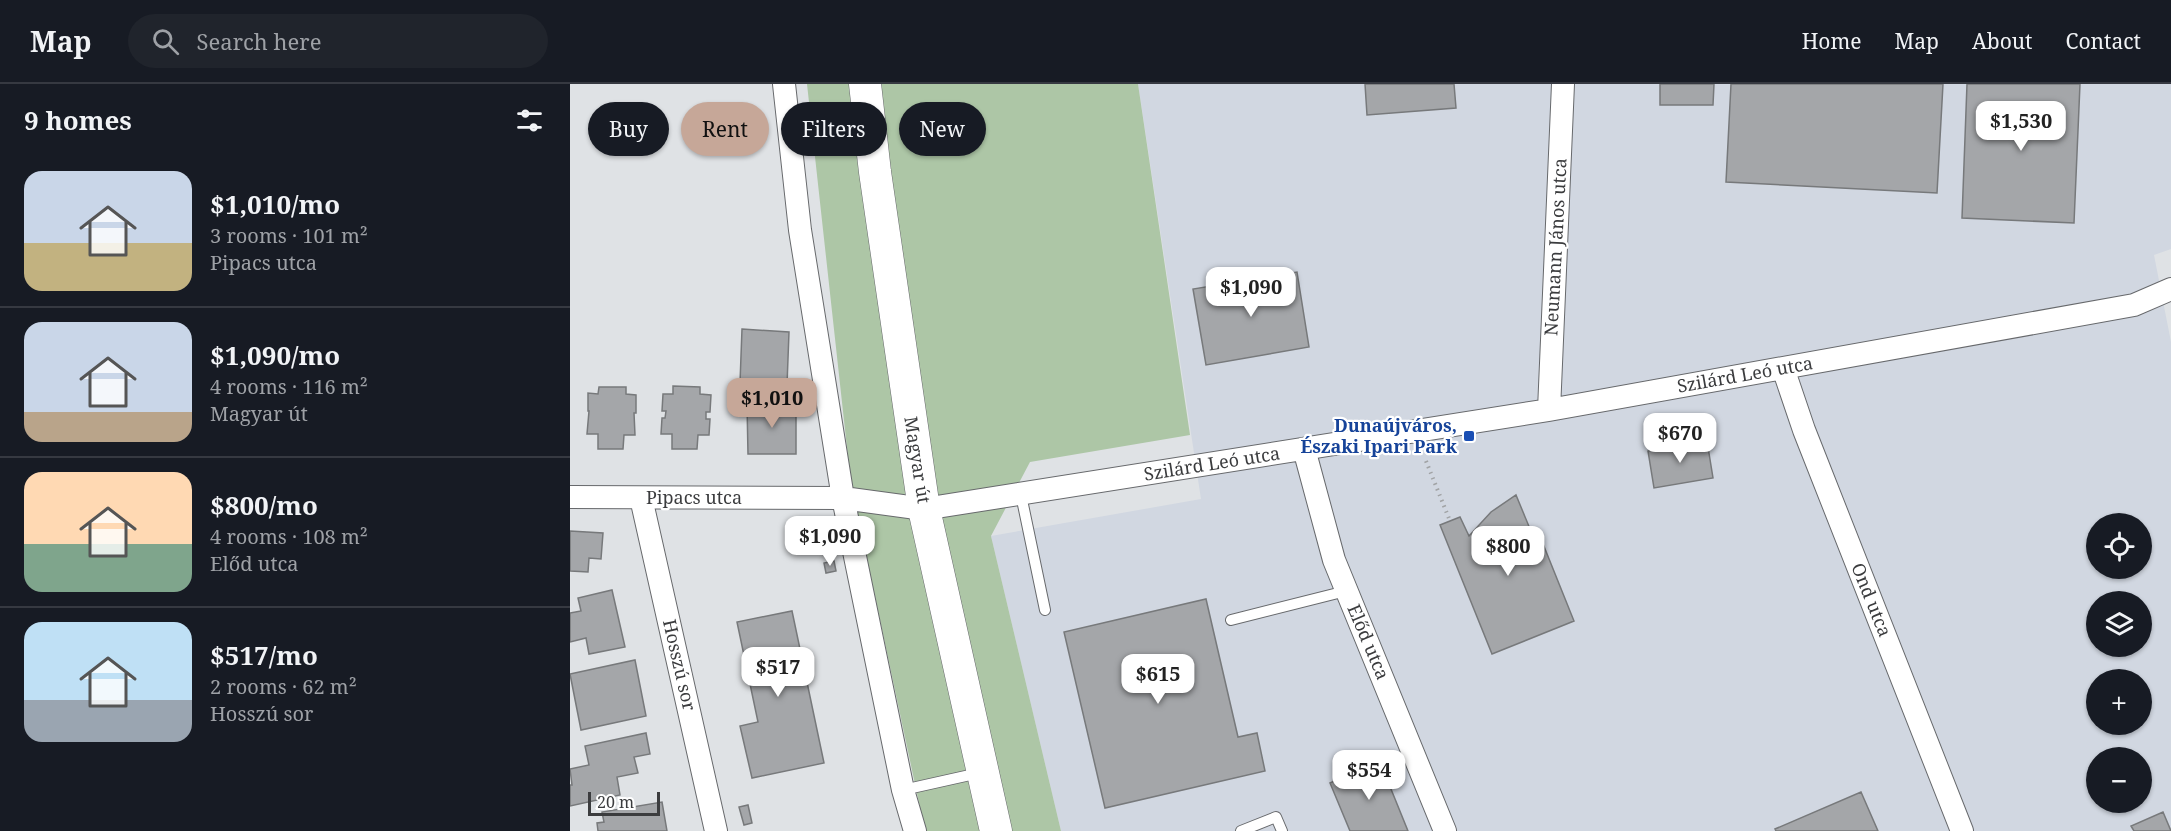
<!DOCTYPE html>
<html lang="en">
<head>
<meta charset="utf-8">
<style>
	:root { --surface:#171b24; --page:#20242c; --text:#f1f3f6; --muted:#9ea1a6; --line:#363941; --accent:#c6a798 }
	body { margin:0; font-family:"Noto Serif",serif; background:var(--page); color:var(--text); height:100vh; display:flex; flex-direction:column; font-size:22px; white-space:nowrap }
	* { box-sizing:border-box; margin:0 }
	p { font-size:20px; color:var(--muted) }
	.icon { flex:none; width:33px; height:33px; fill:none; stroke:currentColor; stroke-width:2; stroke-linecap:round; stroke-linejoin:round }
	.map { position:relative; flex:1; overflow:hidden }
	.drawer { display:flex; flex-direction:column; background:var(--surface); width:570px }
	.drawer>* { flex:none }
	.top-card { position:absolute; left:18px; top:18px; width:570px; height:54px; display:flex; gap:12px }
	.buttons { position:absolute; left:1516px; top:429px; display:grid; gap:12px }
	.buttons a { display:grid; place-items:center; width:66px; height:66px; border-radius:50%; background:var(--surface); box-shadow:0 2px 4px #0004; font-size:30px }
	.scale { position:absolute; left:18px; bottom:15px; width:72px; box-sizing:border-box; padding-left:6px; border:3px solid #3b3c3e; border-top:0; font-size:16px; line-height:21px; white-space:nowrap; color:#3b3c3e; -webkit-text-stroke:4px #fff; paint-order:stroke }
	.price { position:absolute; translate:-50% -51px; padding:0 14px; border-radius:12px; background:#fff; color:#222; font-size:20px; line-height:39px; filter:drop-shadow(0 2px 3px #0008) }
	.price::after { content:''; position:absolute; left:50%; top:36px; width:18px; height:14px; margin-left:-9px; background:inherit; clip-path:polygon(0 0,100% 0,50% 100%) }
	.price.active { background:var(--accent); color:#111 }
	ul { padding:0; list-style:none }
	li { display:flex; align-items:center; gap:18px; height:150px; padding:0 24px }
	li+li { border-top:2px solid var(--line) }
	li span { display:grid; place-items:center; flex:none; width:168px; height:120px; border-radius:18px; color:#555 }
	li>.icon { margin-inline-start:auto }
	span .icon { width:72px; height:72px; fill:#fffc; stroke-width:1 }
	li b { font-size:26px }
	h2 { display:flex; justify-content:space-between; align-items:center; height:72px; padding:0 24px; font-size:26px }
	.chip { padding:0 21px; border-radius:27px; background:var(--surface); box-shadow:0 2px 4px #0004; font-size:21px; line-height:54px }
	.chip.active { background:var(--accent); color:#111 }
	header { display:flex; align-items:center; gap:36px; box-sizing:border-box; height:84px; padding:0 30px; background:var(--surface); border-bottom:2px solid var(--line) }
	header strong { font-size:28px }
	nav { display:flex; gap:33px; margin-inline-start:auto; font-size:21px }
	.search { width:420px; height:54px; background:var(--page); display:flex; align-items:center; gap:15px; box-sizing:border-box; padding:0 21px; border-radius:33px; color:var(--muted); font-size:22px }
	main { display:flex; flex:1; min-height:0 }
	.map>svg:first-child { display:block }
	.built { fill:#d1d7e1; fill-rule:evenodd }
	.green { fill:#adc6a6 }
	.building { fill:#a4a6a9; stroke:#77797b; stroke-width:1.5 }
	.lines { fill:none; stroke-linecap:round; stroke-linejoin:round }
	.lane-casing { stroke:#67696c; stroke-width:12 }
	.street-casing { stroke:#67696c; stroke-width:24 }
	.secondary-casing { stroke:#67696c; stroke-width:33 }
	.path { stroke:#a1a3a5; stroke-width:4; stroke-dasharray:1.5 4.5; stroke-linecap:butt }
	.lane { stroke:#fff; stroke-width:10 }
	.street { stroke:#fff; stroke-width:22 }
	.secondary { stroke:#fff; stroke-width:32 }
	.transit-dot { fill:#1a4fb4; stroke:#fff; stroke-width:2 }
	.labels { text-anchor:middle; stroke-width:4.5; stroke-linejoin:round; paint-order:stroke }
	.street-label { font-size:18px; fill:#3b3c3e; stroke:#fff }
	.transit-label { font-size:18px; font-weight:bold; fill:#164399; stroke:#fff; text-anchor:end }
</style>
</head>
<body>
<header>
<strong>Map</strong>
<div class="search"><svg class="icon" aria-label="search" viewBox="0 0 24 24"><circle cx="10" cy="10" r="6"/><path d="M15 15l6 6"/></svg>Search here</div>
<nav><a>Home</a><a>Map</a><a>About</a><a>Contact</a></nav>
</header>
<main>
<section class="drawer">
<h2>9 homes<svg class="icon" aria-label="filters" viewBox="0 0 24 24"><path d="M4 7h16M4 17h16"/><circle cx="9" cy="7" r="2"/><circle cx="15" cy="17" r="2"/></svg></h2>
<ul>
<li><span style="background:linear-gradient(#c9d6e8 60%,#c2b280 0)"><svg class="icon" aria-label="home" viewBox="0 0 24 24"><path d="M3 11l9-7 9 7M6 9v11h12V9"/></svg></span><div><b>$1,010/mo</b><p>3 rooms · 101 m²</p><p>Pipacs utca</p></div></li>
<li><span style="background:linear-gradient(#c9d6e8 75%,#b9a48a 0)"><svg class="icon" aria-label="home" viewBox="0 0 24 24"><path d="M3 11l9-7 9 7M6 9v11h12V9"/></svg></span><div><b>$1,090/mo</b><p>4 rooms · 116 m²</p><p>Magyar út</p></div></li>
<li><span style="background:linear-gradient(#ffd9b3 60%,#7fa58c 0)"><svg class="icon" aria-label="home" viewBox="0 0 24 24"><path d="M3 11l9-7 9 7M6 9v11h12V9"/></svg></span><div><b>$800/mo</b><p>4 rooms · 108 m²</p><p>Előd utca</p></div></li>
<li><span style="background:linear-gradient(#bfe0f5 65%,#9aa5b1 0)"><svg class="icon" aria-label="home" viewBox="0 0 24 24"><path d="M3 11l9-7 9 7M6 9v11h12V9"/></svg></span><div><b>$517/mo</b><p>2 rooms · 62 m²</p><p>Hosszú sor</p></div></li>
</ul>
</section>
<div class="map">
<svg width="1601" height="747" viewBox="0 0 1601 747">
	<rect width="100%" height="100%" fill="#dfe2e5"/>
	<!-- built -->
	<path class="built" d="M568 0H1601V165L1584 171 1601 258V747H491L421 452 631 415ZM1527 440H1572V484H1527ZM1527 518H1572V562H1527ZM1527 596H1572V640H1527ZM1527 674H1572V718H1527Z"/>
	<!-- green -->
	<path class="green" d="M237 0H568L620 351 460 378 421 452 491 747H355L281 400Z"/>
	<!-- building -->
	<path class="building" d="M795 0H884L886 24 797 31Z
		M1090 0H1144L1143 21H1090Z
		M1161 0H1373L1367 109 1156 98Z
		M1397 0H1510L1504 139 1392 134Z
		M727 188 739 263 636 281 623 205Z
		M172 245 219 248 217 301 170 299Z
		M103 302 130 303V310L141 311 140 328H136V335H140L139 351H128L127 365H102V350H91L92 334H95L96 327H92L93 310H103Z
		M29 303H56V310L66 311V329H64L65 351H54L53 365H28V350H17L19 327H18V309L28 310Z
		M226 319V370H178L177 320Z
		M1137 357 1143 394 1084 404 1078 367Z
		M946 411 965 457 971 455 1004 537 922 570 870 441 890 433 899 452 921 428Z
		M0 447 33 449 31 475 19 474 18 488 0 487Z
		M264 477 266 487 256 489 254 479Z
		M42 506 55 563 19 570 16 554 0 558V529L11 527 8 514Z
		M636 515 668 653 687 649 695 687 535 724 494 548Z
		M222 527 254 679 182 694 170 642 188 638 167 538Z
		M65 576 76 632 11 646 0 590Z
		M76 649 80 670 64 673 68 689 47 693 50 711 0 722V701H2L0 685 19 681 15 662Z
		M810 678 838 747H780L760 699Z
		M1291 708 1308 747H1206L1205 745Z
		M92 718 97 747H28L27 739 34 738 32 728Z
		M178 721 182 739 174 741 169 723Z
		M1593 728 1601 747H1564L1561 742Z"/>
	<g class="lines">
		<defs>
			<path id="lane" d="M451 411 475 526
				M661 536 776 507
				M333 706 409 689
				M671 747 706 733 712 747"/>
			<path id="street" d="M214 0 230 146 273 414 333 706 345 747
				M1213 284 1234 346 1392 747
				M979 326 993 0
				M734 365 764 476 875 747
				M0 413 273 414 354 425 979 326 1564 221 1601 205
				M71 414 146 747"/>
			<path id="secondary" d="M295 0 305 88 354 425 426 747"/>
		</defs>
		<!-- lane casing -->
		<use href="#lane" class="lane-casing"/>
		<!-- street casing -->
		<use href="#street" class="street-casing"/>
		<!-- secondary casing -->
		<use href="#secondary" class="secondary-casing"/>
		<!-- path -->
		<path class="path" d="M856 377 880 437"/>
		<!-- lane -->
		<use href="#lane" class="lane"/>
		<!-- street -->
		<use href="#street" class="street"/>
		<!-- secondary -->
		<use href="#secondary" class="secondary"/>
	</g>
	<!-- markers -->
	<rect class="transit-dot" x="893" y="346" width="12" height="12" rx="3"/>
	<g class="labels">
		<!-- street labels -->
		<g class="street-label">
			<text transform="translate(986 163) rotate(-87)" y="6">Neumann János utca</text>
			<text transform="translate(1175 291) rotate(-10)" y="6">Szilárd Leó utca</text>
			<text transform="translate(347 376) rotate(81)" y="6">Magyar út</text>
			<text transform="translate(642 380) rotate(-9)" y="6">Szilárd Leó utca</text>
			<text x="124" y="420">Pipacs utca</text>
			<text transform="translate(1301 516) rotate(68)" y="6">Ond utca</text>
			<text transform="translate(798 558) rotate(67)" y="6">Előd utca</text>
			<text transform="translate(109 581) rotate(77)" y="6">Hosszú sor</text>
		</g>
		<!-- transit labels -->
		<g class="transit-label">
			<text x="887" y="348">Dunaújváros,<tspan x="887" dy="21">Északi Ipari Park</tspan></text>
		</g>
	</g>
</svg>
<div class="buttons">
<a><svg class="icon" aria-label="locate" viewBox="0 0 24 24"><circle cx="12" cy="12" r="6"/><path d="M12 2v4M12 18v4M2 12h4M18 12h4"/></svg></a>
<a><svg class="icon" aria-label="layers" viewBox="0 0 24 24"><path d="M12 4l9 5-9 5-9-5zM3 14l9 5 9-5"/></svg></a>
<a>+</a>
<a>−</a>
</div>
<div class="scale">20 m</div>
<b class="price" style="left:1451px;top:68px">$1,530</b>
<b class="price" style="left:681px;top:234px">$1,090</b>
<b class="price active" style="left:202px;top:345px">$1,010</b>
<b class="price" style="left:1110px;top:380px">$670</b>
<b class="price" style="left:260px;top:483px">$1,090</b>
<b class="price" style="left:938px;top:493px">$800</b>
<b class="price" style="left:208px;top:614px">$517</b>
<b class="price" style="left:588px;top:621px">$615</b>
<b class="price" style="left:799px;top:717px">$554</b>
<div class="top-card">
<a class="chip">Buy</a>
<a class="chip active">Rent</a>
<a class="chip">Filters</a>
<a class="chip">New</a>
</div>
</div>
</main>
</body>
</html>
